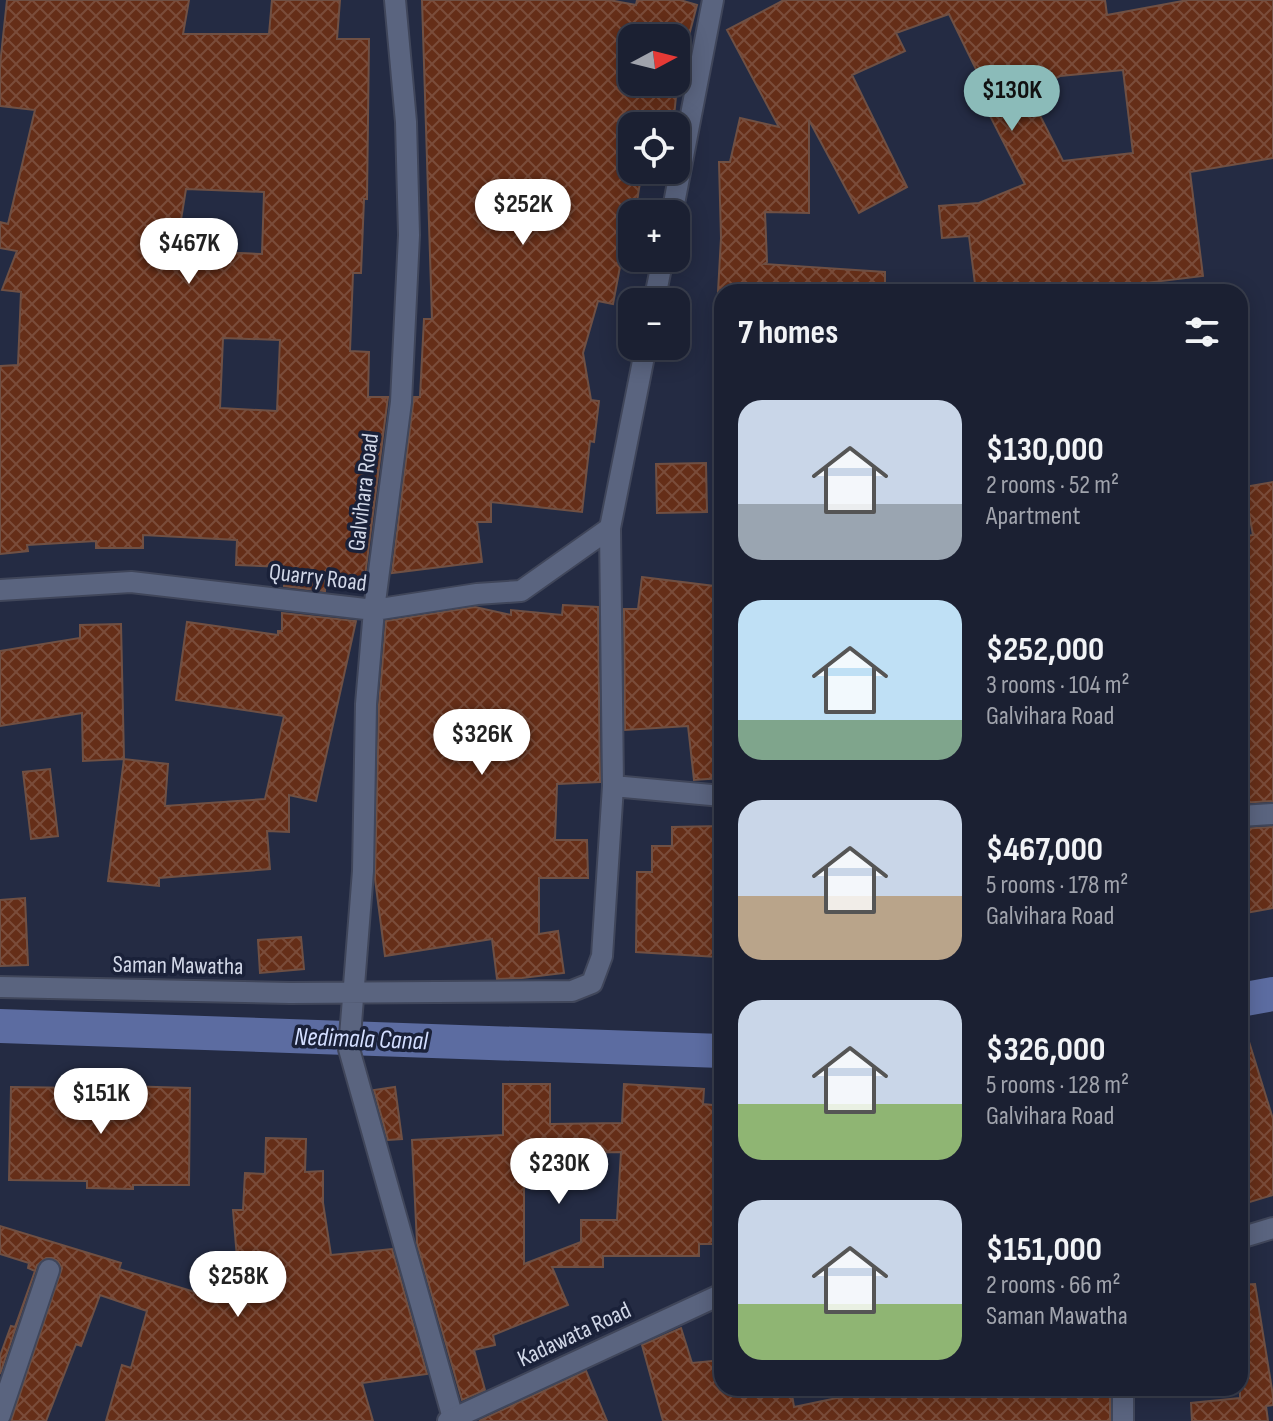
<!DOCTYPE html>
<html lang="en">
<head>
<meta charset="utf-8">
<style>
	:root { --surface:#1b2032; --page:#24283a; --text:#f1f3f6; --muted:#a0a3ac; --line:#393e4d; --accent:#8bbbb9 }
	body { margin:0; font-family:"Sofia Sans Condensed",sans-serif; background:var(--page); color:var(--text); height:100vh; display:flex; flex-direction:column; font-size:30px; white-space:nowrap }
	* { box-sizing:border-box; margin:0 }
	p { font-size:26px; color:var(--muted) }
	.icon { flex:none; width:44px; height:44px; fill:none; stroke:currentColor; stroke-width:2; stroke-linecap:round; stroke-linejoin:round }
	.map { position:relative; flex:1; overflow:hidden }
	.drawer { position:absolute; left:714px; top:284px; width:534px; height:1112px; display:flex; flex-direction:column; background:var(--surface); border-radius:24px; box-shadow:0 4px 20px #0003,0 0 0 2px var(--line) }
	.drawer>* { flex:none }
	.needle { width:52px; rotate:83deg }
	.fabs { position:absolute; left:618px; top:24px; display:grid; gap:16px }
	.fabs a { display:grid; place-items:center; width:72px; height:72px; border-radius:16px; background:var(--surface); box-shadow:0 4px 20px #0003,0 0 0 2px var(--line); font-size:40px }
	.price { position:absolute; translate:-50% -68px; padding:0 18px; border-radius:28px; background:#fff; color:#222; font-size:26px; line-height:52px; filter:drop-shadow(0 2px 4px #0008) }
	.price::after { content:''; position:absolute; left:50%; top:48px; width:24px; height:18px; margin-left:-12px; background:inherit; clip-path:polygon(0 0,100% 0,50% 100%) }
	.price.selected { background:var(--accent); color:#111 }
	ul { padding:0; list-style:none }
	li { display:flex; align-items:center; gap:24px; height:200px; padding:0 24px }
	li span { display:grid; place-items:center; flex:none; width:224px; height:160px; border-radius:24px; color:#555 }
	li>.icon { margin-inline-start:auto }
	span .icon { width:96px; height:96px; fill:#fffc; stroke-width:1 }
	li b { font-size:34px }
	h2 { display:flex; justify-content:space-between; align-items:center; height:96px; padding:0 24px; font-size:34px }
	.map>svg:first-child { display:block }
	.lines { fill:none; stroke-linecap:round; stroke-linejoin:round }
	.canal { stroke:#5c6ca1; stroke-width:34 }
	.building { fill:url(#building-cross-hatch); stroke:#6f5044; stroke-width:2; fill-rule:evenodd }
	.minor-casing { stroke:#40465a; stroke-width:24 }
	.tertiary-casing { stroke:#40465a; stroke-width:24 }
	.minor { stroke:#5a647f; stroke-width:20 }
	.tertiary { stroke:#5a647f; stroke-width:20 }
	.labels { text-anchor:middle; stroke-width:7; stroke-linejoin:round; paint-order:stroke }
	.street-label { font-size:24px; fill:#d1d7e7; stroke:#1a2139 }
	.water-label { font-size:26px; font-style:italic; fill:#d3deff; stroke:#1a2139 }
</style>
</head>
<body>
<div class="map">
<svg width="1273" height="1421" viewBox="0 0 1273 1421">
	<defs>
		<pattern id="building-cross-hatch" width="8" height="8" patternUnits="userSpaceOnUse" patternTransform="scale(2)"><rect width="8" height="8" fill="#652e18"/><path d="M0 0l8 8M0 8l8-8" fill="none" stroke="#7a4c3a"/></pattern>
	</defs>
	<rect width="100%" height="100%" fill="#242b43"/>
	<g class="lines">
		<!-- canal -->
		<path class="canal" d="M1240 1000 1273 994
			M0 1026 722 1051"/>
	</g>
	<!-- building -->
	<path class="building" d="M7 0H189L183 34H269L272 0H340L337 39H369L367 199H364L361 273H353L350 351 369 352 368 397H388L365 576 325 581V591L284 586V567L236 565 237 540 143 535V548H96V541L27 545 28 551 0 554V366L18 365 21 292 2 290 17 251 0 248V222L8 224 35 110 0 106V65ZM186 189 264 192 262 254 176 250ZM223 338 280 340 277 411 220 408Z
		M422 0H609L636 5 637 0H680L697 5 678 77 673 126H632V170H642L635 214H632V241L625 240 613 304 598 301 583 353 591 400 599 401 594 442 590 441 582 512 491 502V522H477L482 562 392 573 414 397H420L424 319H432ZM632 38H676V82H632Z
		M784 0H1105L1107 15 1188 0H1273V158L1190 172 1203 276 1072 292H976L969 236 942 238 939 206 979 203 1025 184 988 112 995 108 949 14 896 33 905 51 852 75 907 187 859 213 809 120V213L765 212 767 262 764 264 885 272V292H718L721 238 719 162H730L740 118 779 127 727 30ZM1123 70 1133 153 1063 161 1028 92 1060 76Z
		M706 463 707 512 657 513 656 464Z
		M1273 482V801L1240 803V537L1253 535 1244 487Z
		M642 577 722 587V778L694 780 688 726 625 730 624 609H638Z
		M563 605 598 607 600 782 557 784 555 840H587L588 878H539V934L558 931 564 973 522 978 497 979 492 939 385 956 375 879 379 705 386 621 475 607 511 615V610L562 615Z
		M282 613 356 621 316 801 289 795V832L267 831 270 869 159 878V886L108 881 124 759 168 764 165 806 265 799 284 716 176 700 187 622 278 635V631H282Z
		M121 624 124 759 83 761 82 713 0 726V651L80 638V625Z
		M50 769 58 836 31 839 23 772Z
		M722 826V899L717 957 636 952 637 872H652V846H672V827Z
		M1273 827V908L1240 914V829Z
		M25 898 28 965 0 966V900Z
		M301 937 304 969 260 973 258 940Z
		M1246 1032 1273 1119V1195L1240 1205V1033Z
		M503 1084H550V1124L622 1123 624 1084 704 1089 703 1104 722 1106V1244H699V1256H603V1267H552L568 1305 493 1335 495 1345 474 1350 485 1390 462 1400 417 1243 412 1140 503 1135ZM621 1152 617 1220H581V1242L524 1264V1169H549V1154Z
		M88 1085 190 1088 189 1185H133V1189L87 1188V1181L9 1180 11 1087 88 1088Z
		M395 1087 402 1139 388 1140 374 1090Z
		M266 1138 306 1139 305 1172 323 1171V1203L331 1255 392 1249 427 1374 362 1383 373 1421H106L122 1365 131 1368 147 1311 100 1295 81 1346 76 1344 46 1421H11L62 1268 58 1261 52 1258H46L37 1265 0 1374V1356L11 1326 15 1327 35 1271 28 1268 29 1263 0 1254V1226L121 1263 119 1269 241 1306 233 1210H243L245 1173 265 1174Z
		M1255 1284 1273 1396V1405L1266 1406 1268 1421H1192L1191 1403 1240 1398V1285Z
		M681 1328 692 1363 722 1360V1388H791L794 1407 861 1393V1388H1110V1421H663L642 1345Z
		M586 1371 607 1421H479Z"/>
	<g class="lines">
		<defs>
			<path id="minor" d="M395 0 406 122 409 235 401 402 374 610 366 704 363 871 349 1049 453 1418
				M672 214 713 0
				M654 302 663 258
				M646 346 610 528 613 786 722 796
				M0 590 131 582 374 610 477 594 521 591 610 528
				M1240 816 1273 814
				M0 987 290 993 572 991 592 983 602 956 613 786
				M0 1415 49 1270
				M1123 1421V1388"/>
			<path id="tertiary" d="M1240 1238 1273 1228
				M448 1421 722 1294"/>
		</defs>
		<!-- minor casing -->
		<use href="#minor" class="minor-casing"/>
		<!-- tertiary casing -->
		<use href="#tertiary" class="tertiary-casing"/>
		<!-- minor -->
		<use href="#minor" class="minor"/>
		<!-- tertiary -->
		<use href="#tertiary" class="tertiary"/>
	</g>
	<g class="labels">
		<!-- street labels -->
		<g class="street-label">
			<text transform="translate(363 492) rotate(-83)" y="8">Galvihara Road</text>
			<text transform="translate(318 577) rotate(7)" y="8">Quarry Road</text>
			<text transform="translate(178 965) rotate(1)" y="8">Saman Mawatha</text>
			<text transform="translate(574 1334) rotate(-25)" y="8">Kadawata Road</text>
		</g>
		<!-- water labels -->
		<g class="water-label">
			<text transform="translate(361 1038) rotate(2)" y="9">Nedimala Canal</text>
		</g>
	</g>
</svg>
<div class="fabs">
<a><svg class="needle" viewBox="-14 -14 28 28"><path d="M0-13l5 13h-10z" fill="#e53935"/><path d="M0 13l5-13h-10z" fill="#a0a3ac"/></svg></a>
<a><svg class="icon" aria-label="locate" viewBox="0 0 24 24"><circle cx="12" cy="12" r="6"/><path d="M12 2v4M12 18v4M2 12h4M18 12h4"/></svg></a>
<a>+</a>
<a>−</a>
</div>
<b class="price selected" style="left:1012px;top:133px">$130K</b>
<b class="price" style="left:523px;top:247px">$252K</b>
<b class="price" style="left:189px;top:286px">$467K</b>
<b class="price" style="left:482px;top:777px">$326K</b>
<b class="price" style="left:101px;top:1136px">$151K</b>
<b class="price" style="left:559px;top:1206px">$230K</b>
<b class="price" style="left:238px;top:1319px">$258K</b>
<section class="drawer">
<h2>7 homes<svg class="icon" aria-label="filters" viewBox="0 0 24 24"><path d="M4 7h16M4 17h16"/><circle cx="9" cy="7" r="2"/><circle cx="15" cy="17" r="2"/></svg></h2>
<ul>
<li><span style="background:linear-gradient(#c9d6e8 65%,#9aa5b1 0)"><svg class="icon" aria-label="home" viewBox="0 0 24 24"><path d="M3 11l9-7 9 7M6 9v11h12V9"/></svg></span><div><b>$130,000</b><p>2 rooms · 52 m²</p><p>Apartment</p></div></li>
<li><span style="background:linear-gradient(#bfe0f5 75%,#7fa58c 0)"><svg class="icon" aria-label="home" viewBox="0 0 24 24"><path d="M3 11l9-7 9 7M6 9v11h12V9"/></svg></span><div><b>$252,000</b><p>3 rooms · 104 m²</p><p>Galvihara Road</p></div></li>
<li><span style="background:linear-gradient(#c9d6e8 60%,#b9a48a 0)"><svg class="icon" aria-label="home" viewBox="0 0 24 24"><path d="M3 11l9-7 9 7M6 9v11h12V9"/></svg></span><div><b>$467,000</b><p>5 rooms · 178 m²</p><p>Galvihara Road</p></div></li>
<li><span style="background:linear-gradient(#c9d6e8 65%,#8fb573 0)"><svg class="icon" aria-label="home" viewBox="0 0 24 24"><path d="M3 11l9-7 9 7M6 9v11h12V9"/></svg></span><div><b>$326,000</b><p>5 rooms · 128 m²</p><p>Galvihara Road</p></div></li>
<li><span style="background:linear-gradient(#c9d6e8 65%,#8fb573 0)"><svg class="icon" aria-label="home" viewBox="0 0 24 24"><path d="M3 11l9-7 9 7M6 9v11h12V9"/></svg></span><div><b>$151,000</b><p>2 rooms · 66 m²</p><p>Saman Mawatha</p></div></li>
</ul>
</section>
</div>
</body>
</html>
